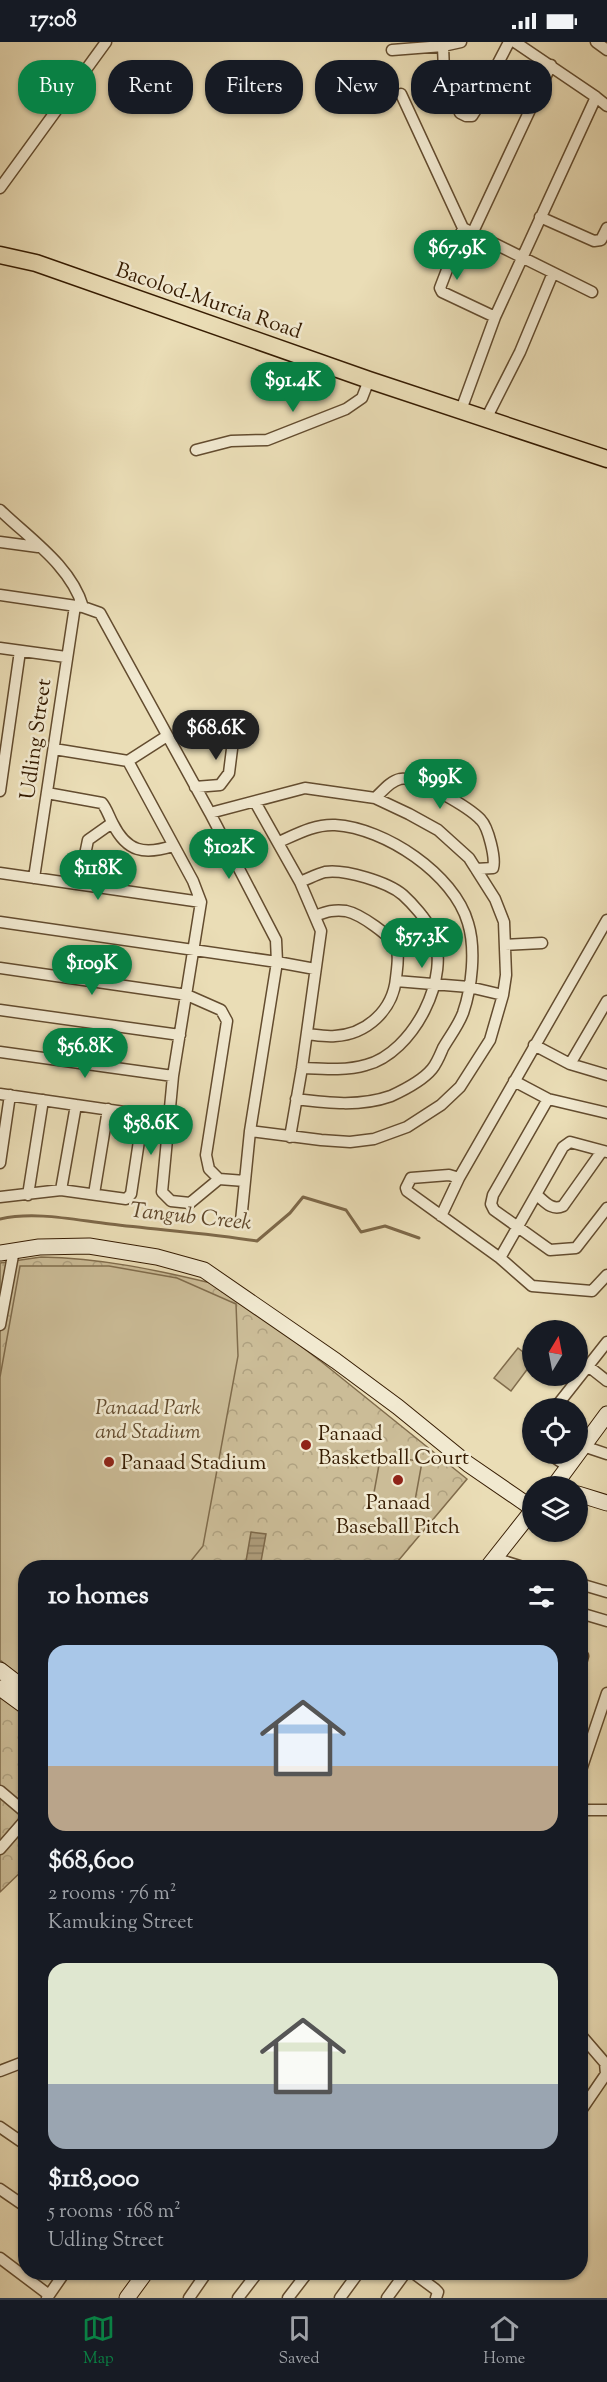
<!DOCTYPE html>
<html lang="en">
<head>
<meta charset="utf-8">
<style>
	:root { --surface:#171b24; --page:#242831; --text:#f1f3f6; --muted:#9ea1a6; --line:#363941; --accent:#0b8043 }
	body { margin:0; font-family:"Sorts Mill Goudy",serif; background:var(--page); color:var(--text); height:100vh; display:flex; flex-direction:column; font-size:22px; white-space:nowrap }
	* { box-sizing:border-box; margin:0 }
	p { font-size:20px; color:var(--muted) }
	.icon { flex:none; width:33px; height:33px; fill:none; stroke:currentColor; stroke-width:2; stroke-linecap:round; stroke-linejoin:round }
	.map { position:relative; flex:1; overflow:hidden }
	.details { position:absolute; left:18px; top:1518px; width:570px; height:720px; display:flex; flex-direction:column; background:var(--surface); border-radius:24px; box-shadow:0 2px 4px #0004 }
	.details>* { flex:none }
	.guide { position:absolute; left:18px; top:18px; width:572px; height:54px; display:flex; gap:12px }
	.needle { width:39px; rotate:10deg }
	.fabs { position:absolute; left:522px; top:1278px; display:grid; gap:12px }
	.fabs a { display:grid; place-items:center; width:66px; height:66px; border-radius:50%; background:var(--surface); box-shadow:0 2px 4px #0004; font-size:30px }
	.price { position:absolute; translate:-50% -51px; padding:0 14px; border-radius:21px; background:var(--accent); color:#fff; font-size:20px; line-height:39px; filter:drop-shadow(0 2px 3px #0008) }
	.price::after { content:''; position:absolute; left:50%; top:36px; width:18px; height:14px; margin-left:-9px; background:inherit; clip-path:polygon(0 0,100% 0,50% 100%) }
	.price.current { background:#222; color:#fff }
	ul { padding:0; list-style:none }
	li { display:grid; align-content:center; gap:12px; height:318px; padding:0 30px }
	li span { display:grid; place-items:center; height:186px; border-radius:18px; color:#555 }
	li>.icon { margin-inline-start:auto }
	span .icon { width:108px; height:108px; fill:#fffc; stroke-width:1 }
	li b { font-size:26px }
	h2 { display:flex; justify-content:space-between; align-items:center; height:72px; padding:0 30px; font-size:26px }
	.chip { padding:0 21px; border-radius:24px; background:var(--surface); box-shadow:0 2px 4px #0004; font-size:21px; line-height:54px }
	.chip.current { background:var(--accent); color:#fff }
	.status { display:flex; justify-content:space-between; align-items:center; height:42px; padding:0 30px; background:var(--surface); direction:ltr }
	.status svg { height:16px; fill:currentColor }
	.tab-bar { display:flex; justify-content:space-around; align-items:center; height:84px; border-top:2px solid var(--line); background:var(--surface); font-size:16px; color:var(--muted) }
	.tab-bar a { display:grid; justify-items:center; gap:3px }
	.tab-bar .current { color:var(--accent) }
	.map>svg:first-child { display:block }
	.park { fill:url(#park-crowns); stroke:#806c4c; stroke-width:1.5 }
	.pitch { fill:#cbbc97; stroke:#806c4c; stroke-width:1.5 }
	.water { fill:url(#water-rules); stroke:#7d6849; stroke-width:1.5 }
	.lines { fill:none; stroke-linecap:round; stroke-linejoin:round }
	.stream { stroke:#7d6849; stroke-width:3 }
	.street-casing { stroke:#634c2f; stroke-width:13 }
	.secondary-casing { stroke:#361c02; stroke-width:17 }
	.primary-casing { stroke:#361c02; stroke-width:19 }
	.street { stroke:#f1e9d0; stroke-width:10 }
	.secondary { stroke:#f1e9d0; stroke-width:15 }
	.primary { stroke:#eaddb6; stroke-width:16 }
	.poi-dot { fill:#8f2418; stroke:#f1e9d0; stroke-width:2 }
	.labels { text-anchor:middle; stroke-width:5; stroke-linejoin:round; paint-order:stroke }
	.street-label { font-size:21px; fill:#361c02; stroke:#f1e9d0 }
	.park-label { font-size:21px; font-style:italic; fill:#634c2f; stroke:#f1e9d0 }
	.poi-label { font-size:21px; fill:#361c02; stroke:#f1e9d0; text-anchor:start }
	.water-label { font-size:22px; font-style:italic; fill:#60482c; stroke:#f1e9d0 }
</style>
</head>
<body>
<div class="status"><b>17:08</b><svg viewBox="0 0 49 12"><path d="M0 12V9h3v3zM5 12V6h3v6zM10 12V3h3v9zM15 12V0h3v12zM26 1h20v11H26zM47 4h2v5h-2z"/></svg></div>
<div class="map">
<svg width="607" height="2256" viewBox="0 0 607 2256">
	<defs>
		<pattern id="park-crowns" width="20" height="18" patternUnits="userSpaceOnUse" patternTransform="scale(1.5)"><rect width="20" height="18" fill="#cbbc97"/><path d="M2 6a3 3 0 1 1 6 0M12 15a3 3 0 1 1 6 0" fill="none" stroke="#afa180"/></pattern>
		<pattern id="water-rules" width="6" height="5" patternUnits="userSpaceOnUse" patternTransform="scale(1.5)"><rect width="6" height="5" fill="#ad9b79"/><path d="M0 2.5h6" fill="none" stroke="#8e7e61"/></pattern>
	</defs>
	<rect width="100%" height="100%" fill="#eaddb6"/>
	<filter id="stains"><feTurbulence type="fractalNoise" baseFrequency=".00333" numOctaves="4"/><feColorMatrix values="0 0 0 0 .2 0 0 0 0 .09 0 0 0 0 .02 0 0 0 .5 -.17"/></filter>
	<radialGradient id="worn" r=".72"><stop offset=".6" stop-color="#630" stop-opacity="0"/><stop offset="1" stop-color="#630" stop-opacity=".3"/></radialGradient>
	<!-- park -->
	<path class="park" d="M41 1215C101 1216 157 1228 215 1242L226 1247 323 1321 467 1437 393 1525 26 1526 25 1826 0 1850V1221Z"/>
	<!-- pitch -->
	<path class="pitch" d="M20 1224H109L177 1236 236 1262 238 1314 203 1504 186 1525 26 1526 25 1638 0 1618V1335Z
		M518 1306 532 1317V1321L511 1349 494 1336Z
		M381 1412 422 1420 414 1464 373 1456Z"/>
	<!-- water -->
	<path class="water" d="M251 1490 266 1492 260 1525H245Z"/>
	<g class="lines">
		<!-- stream -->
		<path class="stream" d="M0 1177C35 1169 75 1178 110 1182 159 1188 208 1191 257 1199L290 1171 303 1155 346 1168 361 1190 385 1184 419 1196"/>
		<defs>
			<path id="street" d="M596 0 607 8
				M443 4 444 30 460 71 466 74H472L479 63
				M392 8 443 4 461 0
				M484 48 509 0
				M401 52 463 186 592 250
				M596 55 607 64
				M0 146 106 0
				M540 175 594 199 601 198 607 186
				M463 186 440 246 442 250 495 275
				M472 192 551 23
				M461 368 495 275 596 55 515 0
				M486 377 520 310 553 231
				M196 408 231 399 267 398 346 367 362 356 369 338
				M0 468C30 497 71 524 83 565
				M0 500 38 505
				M0 553 83 565 100 571 210 771 276 898 277 920 250 1089 241 1179
				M0 606 66 615
				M54 707 128 719 193 839 201 860 173 1034 162 1150 171 1159 190 1161 219 1137 245 1139
				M128 719 167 694
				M195 745 220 743 229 731 234 691
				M0 749 20 609
				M47 751 102 761C107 767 109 775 113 782 127 810 144 813 173 804
				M375 756C382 750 390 739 400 737 415 733 470 766 481 778 488 785 496 816 493 826L476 827
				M255 760 300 840 321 889 302 1026 290 1095
				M210 771 305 746 375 756 409 772 438 788 469 816 495 857 504 880 506 933 503 953 490 998 460 1045 441 1063 407 1085 374 1097 350 1100 321 1098 250 1089
				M279 800C297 792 315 782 335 783 385 786 454 832 468 881 476 907 472 945 463 971 458 984 450 994 443 1006 440 1013 437 1021 432 1027 423 1038 404 1048 391 1054 360 1065 328 1061 296 1057
				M0 831 201 860
				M34 836 75 564
				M300 840C308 837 317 832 325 830 345 827 388 840 403 853 413 862 426 877 432 889 453 934 413 1011 366 1023 346 1029 323 1027 302 1026
				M79 842 88 798 112 781
				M0 880 277 920 315 927
				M505 903 542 901
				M0 926 187 953 221 968 227 979 206 1113 209 1127 219 1137
				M396 939 469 945 503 953
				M0 968 180 993
				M307 992C316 993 326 995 335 994 367 992 393 968 396 936 397 927 399 916 397 908 393 894 360 872 346 869 334 867 326 870 315 874
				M534 1003 570 1022 607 1033
				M0 1010 173 1034
				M570 1022 607 959
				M514 1039 548 1057 607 1071
				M0 1052 138 1072 142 1076V1079L131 1152 126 1157 61 1148 0 1155
				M548 1057 493 1153 491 1162 494 1168 550 1208 576 1206 607 1166
				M0 1121 10 1053
				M459 1136 449 1133 411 1136 406 1146 407 1149 500 1216 532 1244 592 1249 607 1233
				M61 1148 76 1063
				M94 1152 108 1067
				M28 1153 43 1058
				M537 1153C545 1160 552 1169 563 1164L602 1109
				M441 1174 459 1136 607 878
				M500 1216 563 1105 570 1100 607 1110
				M0 1283 14 1208
				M588 1324 607 1339
				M555 1366 607 1300
				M583 1404 607 1412
				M549 1412 569 1425
				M494 1516 526 1526
				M580 1542 607 1550
				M580 1571 607 1579
				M580 1610 583 1614 580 1625
				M580 1731 607 1651
				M0 1749 26 1771
				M580 1768H607
				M0 1807 26 1777
				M580 1992 605 2021 606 2032 580 2070
				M0 2029 26 2019
				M0 2085 26 2103
				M0 2147 26 2165
				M0 2216 49 2253
				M412 2230 435 2247 438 2250 436 2256
				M47 2256 65 2230
				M189 2256 207 2230
				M238 2256 258 2230
				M288 2256 308 2230
				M340 2256 359 2230
				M387 2256 406 2230"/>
			<path id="secondary" d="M0 1211 39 1205 89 1204 157 1215 204 1228 336 1319 398 1365 468 1422 532 1466
				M554 1444 607 1372
				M578 1452 607 1461
				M487 1526 532 1469
				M0 1628 26 1648
				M0 1646 26 1665
				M127 2256 146 2230"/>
			<path id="primary" d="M0 213 36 221 369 338 607 417"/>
		</defs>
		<!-- street casing -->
		<use href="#street" class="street-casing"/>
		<!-- secondary casing -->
		<use href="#secondary" class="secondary-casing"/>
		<!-- primary casing -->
		<use href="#primary" class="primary-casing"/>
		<!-- street -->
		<use href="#street" class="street"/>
		<!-- secondary -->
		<use href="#secondary" class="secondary"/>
		<!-- primary -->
		<use href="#primary" class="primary"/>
	</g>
	<!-- markers -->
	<g class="poi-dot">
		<circle cx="306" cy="1403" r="6"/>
		<circle cx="109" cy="1420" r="6"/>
		<circle cx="398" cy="1438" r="6"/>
	</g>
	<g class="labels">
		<!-- street labels -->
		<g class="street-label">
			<text transform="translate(209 258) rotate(19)" y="7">Bacolod-Murcia Road</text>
			<text transform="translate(35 697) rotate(-82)" y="7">Udling Street</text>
		</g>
		<!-- park labels -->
		<g class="park-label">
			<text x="148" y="1372">Panaad Park<tspan x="148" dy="24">and Stadium</tspan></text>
		</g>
		<!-- poi labels -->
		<g class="poi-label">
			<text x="318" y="1398">Panaad<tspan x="318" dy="24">Basketball Court</tspan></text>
			<text x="121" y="1427">Panaad Stadium</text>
			<text x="398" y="1467" text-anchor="middle">Panaad<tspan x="398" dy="24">Baseball Pitch</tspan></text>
		</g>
		<!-- water labels -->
		<g class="water-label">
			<text transform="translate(191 1173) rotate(6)" y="8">Tangub Creek</text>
		</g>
	</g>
	<rect width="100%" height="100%" filter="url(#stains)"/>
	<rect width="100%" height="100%" fill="url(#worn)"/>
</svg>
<div class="fabs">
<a><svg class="needle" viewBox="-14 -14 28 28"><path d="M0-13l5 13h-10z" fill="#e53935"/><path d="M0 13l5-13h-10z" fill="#9ea1a6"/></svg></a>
<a><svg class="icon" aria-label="locate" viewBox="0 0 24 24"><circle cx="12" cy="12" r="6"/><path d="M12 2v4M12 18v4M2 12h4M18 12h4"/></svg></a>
<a><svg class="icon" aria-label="layers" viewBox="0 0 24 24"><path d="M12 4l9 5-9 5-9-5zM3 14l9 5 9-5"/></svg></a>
</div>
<b class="price" style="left:457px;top:239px">$67.9K</b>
<b class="price" style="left:293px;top:371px">$91.4K</b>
<b class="price current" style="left:216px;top:719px">$68.6K</b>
<b class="price" style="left:440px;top:768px">$99K</b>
<b class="price" style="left:229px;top:838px">$102K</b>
<b class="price" style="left:98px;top:859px">$118K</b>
<b class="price" style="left:422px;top:927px">$57.3K</b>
<b class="price" style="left:92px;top:954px">$109K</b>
<b class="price" style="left:85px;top:1037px">$56.8K</b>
<b class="price" style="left:151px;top:1114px">$58.6K</b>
<div class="guide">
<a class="chip current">Buy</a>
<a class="chip">Rent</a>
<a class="chip">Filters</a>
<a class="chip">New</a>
<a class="chip">Apartment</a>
</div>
<section class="details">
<h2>10 homes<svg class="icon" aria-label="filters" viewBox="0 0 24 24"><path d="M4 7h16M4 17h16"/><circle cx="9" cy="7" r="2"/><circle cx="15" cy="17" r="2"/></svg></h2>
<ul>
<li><span style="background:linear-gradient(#a9c7e8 65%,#b9a48a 0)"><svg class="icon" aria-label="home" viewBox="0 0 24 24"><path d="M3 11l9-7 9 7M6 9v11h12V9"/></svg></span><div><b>$68,600</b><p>2 rooms · 76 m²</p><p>Kamuking Street</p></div></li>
<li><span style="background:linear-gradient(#dfe7d0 65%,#9aa5b1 0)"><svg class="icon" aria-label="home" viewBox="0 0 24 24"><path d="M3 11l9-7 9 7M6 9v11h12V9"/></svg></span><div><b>$118,000</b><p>5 rooms · 168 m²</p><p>Udling Street</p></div></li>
</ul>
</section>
</div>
<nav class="tab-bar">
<a class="current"><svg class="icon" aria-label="map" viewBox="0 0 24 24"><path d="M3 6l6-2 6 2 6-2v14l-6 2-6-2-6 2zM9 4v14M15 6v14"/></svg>Map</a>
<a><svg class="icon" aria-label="saved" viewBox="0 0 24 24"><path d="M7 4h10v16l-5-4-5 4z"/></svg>Saved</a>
<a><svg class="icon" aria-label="home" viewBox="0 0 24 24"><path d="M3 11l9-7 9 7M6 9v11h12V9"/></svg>Home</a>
</nav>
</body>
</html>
